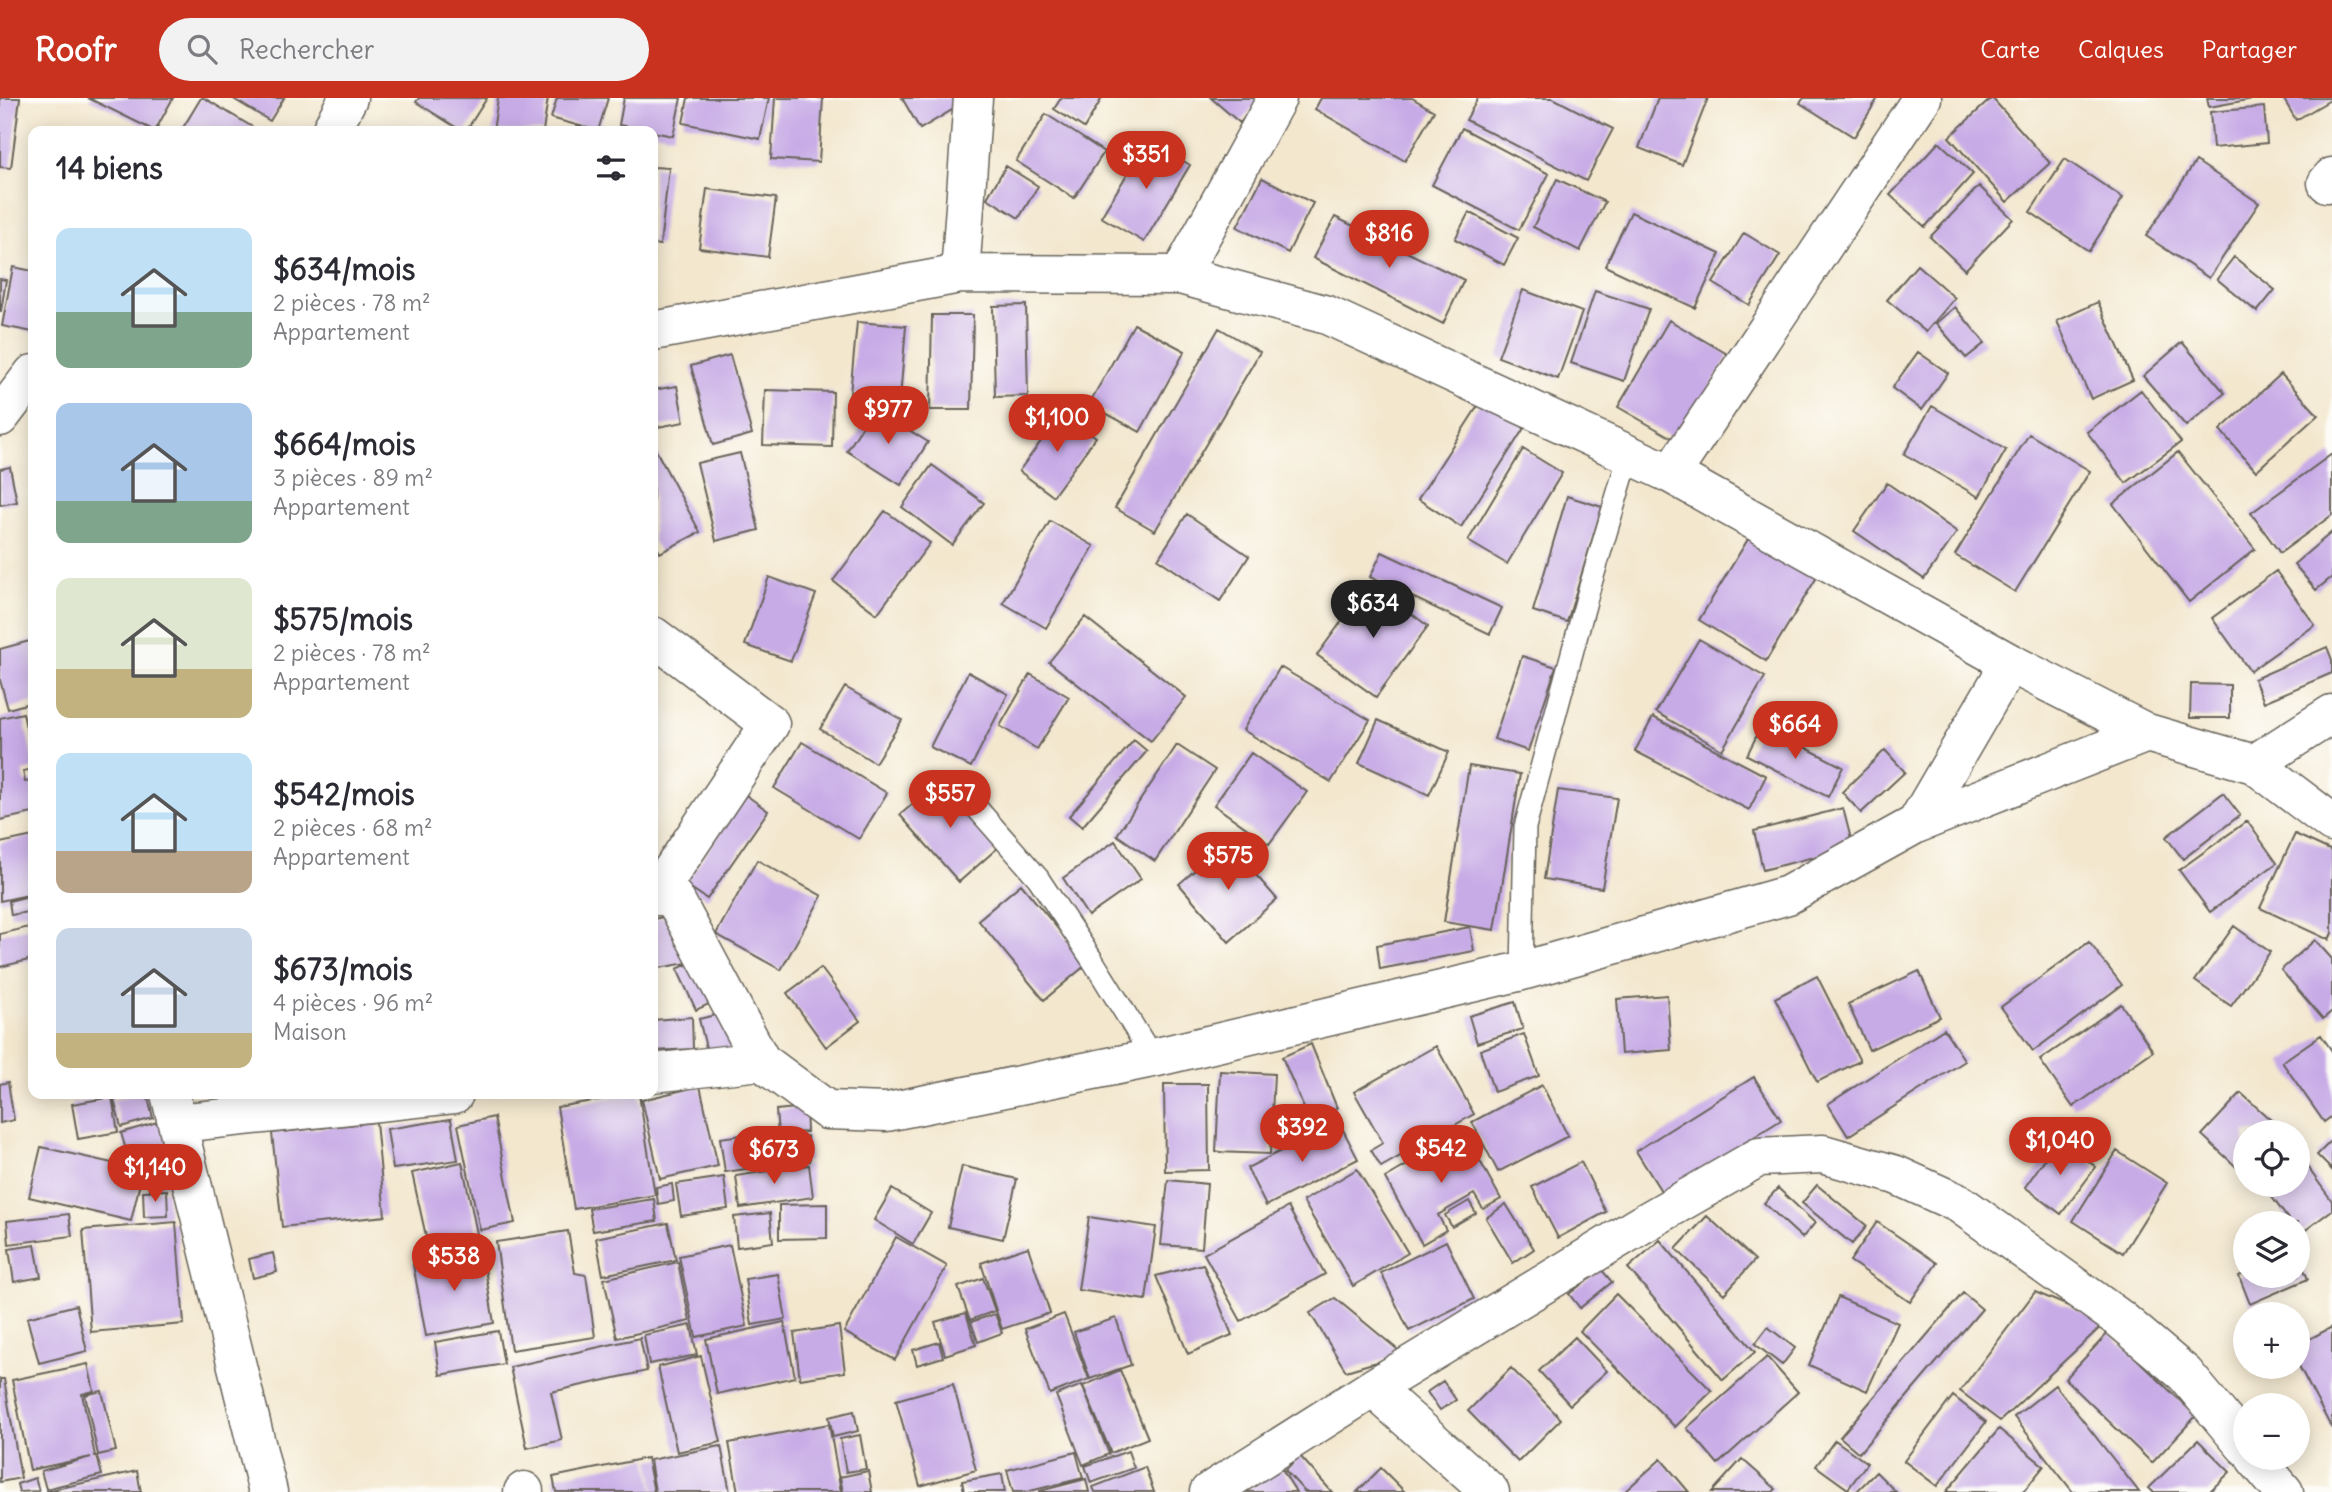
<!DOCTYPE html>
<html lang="fr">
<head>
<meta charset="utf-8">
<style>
	:root { --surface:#fff; --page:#f2f2f3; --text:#2b2b33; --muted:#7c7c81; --accent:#c8321e }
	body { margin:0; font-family:Delius,sans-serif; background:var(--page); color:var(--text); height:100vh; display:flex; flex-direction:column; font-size:26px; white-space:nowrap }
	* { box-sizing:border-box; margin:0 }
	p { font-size:23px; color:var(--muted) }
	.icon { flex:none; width:38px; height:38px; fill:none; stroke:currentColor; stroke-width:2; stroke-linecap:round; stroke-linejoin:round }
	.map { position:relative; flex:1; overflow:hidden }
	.drawer { position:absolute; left:28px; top:28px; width:630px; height:973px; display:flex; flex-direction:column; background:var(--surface); border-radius:14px; box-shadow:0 4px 18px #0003 }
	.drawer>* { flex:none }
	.controls { position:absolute; left:2233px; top:1022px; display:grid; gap:14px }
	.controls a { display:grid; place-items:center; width:77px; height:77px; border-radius:50%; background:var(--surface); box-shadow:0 4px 18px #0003; font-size:35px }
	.price { position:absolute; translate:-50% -60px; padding:0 16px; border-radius:24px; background:var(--accent); color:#fff; font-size:23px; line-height:46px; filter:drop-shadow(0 2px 4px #0008) }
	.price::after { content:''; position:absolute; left:50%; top:42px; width:21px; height:16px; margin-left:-10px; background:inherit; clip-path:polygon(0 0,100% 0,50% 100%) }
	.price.selected { background:#222; color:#fff }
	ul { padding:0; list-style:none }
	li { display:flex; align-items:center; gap:21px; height:175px; padding:0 28px }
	li span { display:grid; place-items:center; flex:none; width:196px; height:140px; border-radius:14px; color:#555 }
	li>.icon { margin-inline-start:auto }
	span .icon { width:84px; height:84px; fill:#fffc; stroke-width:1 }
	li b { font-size:30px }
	h2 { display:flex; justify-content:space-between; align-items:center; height:84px; padding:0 28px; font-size:30px }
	header { display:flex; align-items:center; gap:42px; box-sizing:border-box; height:98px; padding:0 35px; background:var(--accent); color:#fff }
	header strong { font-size:33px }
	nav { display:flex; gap:38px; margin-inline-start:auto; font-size:24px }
	.search { width:490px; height:63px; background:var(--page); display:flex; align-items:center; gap:18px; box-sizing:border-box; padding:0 24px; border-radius:38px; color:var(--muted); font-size:26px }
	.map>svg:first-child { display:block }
	.building { fill:#c7abe6 }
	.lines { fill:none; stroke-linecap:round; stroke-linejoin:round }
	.lane-casing { stroke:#67635a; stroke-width:24 }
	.street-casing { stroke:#67635a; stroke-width:41 }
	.lane { stroke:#fff; stroke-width:21 }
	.street { stroke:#fff; stroke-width:38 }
</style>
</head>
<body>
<header>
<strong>Roofr</strong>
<div class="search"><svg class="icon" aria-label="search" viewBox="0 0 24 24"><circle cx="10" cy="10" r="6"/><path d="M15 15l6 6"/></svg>Rechercher</div>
<nav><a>Carte</a><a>Calques</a><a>Partager</a></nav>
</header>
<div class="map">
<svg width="2332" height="1394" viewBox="0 0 2332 1394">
	<rect width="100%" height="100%" fill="#fdfcf7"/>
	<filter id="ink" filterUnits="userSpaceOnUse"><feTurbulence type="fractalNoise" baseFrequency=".0143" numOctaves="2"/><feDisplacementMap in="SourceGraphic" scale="14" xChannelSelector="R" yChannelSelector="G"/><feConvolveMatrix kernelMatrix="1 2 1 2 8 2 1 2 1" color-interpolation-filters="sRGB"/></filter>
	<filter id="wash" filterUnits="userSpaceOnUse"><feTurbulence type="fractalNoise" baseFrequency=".00686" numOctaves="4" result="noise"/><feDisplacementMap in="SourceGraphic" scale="28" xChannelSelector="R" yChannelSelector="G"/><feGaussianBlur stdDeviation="1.57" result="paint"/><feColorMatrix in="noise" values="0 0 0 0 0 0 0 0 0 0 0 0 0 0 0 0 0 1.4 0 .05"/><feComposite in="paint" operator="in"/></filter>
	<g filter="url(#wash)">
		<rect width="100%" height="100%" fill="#f3e7ce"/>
		<g id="blocks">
			<!-- building -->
			<path class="building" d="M0 0H20L11 70 0 69Z
				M88 0H173L155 33Z
				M201 0H204L259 33H181Z
				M232 0H284L270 23Z
				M419 0H487L466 33H462L416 4Z
				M498 0H548L543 33H493Z
				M557 0H608L598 33 551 20Z
				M624 0H681L673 38 619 27Z
				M688 0H769L760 41 683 25Z
				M775 0H823L819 64 771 61Z
				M902 0H966L967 3 920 31Z
				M1061 0H1098L1101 2 1084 30 1054 11Z
				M1211 0H1261L1240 25Z
				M1321 0H1412L1434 13 1405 63 1315 11Z
				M1478 0H1553L1613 31 1586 83 1466 22Z
				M1658 0H1708L1682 67 1639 50Z
				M1804 0H1878L1854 39 1800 5Z
				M1992 0 2050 65 2007 104 1949 39Z
				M2207 0H2253V1L2209 9Z
				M2283 0H2332V1L2296 22Z
				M2264 9 2267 45 2213 50 2210 14Z
				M1046 16 1104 54 1074 100 1016 63Z
				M1462 30 1549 76 1519 132 1432 87Z
				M1148 42 1190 67 1144 144 1101 119Z
				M1939 44 1973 76 1925 129 1890 97Z
				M2065 61 2123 100 2089 153 2030 114Z
				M2196 63 2259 105 2209 180 2146 138Z
				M1006 68 1038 88 1019 120 987 100Z
				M653 69 669 70 660 147 653 146Z
				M1262 80 1313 105 1288 155 1237 129Z
				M1557 81 1605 104 1580 153 1533 129Z
				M1979 88 2013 121 1965 172 1930 139Z
				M707 91 776 100 768 159 699 150Z
				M1469 114 1518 140 1504 167 1455 141Z
				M1631 114 1720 156 1695 210 1605 168Z
				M1335 119 1464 182 1443 226 1313 160Z
				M1744 135 1780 157 1749 207 1713 185Z
				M2234 159 2275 192 2257 214 2217 181Z
				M1917 167 1955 200 1926 234 1887 202Z
				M13 169 33 173V234L2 228Z
				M0 181 6 182 1 213H0Z
				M1523 192 1582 214 1558 281 1498 259Z
				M1595 193 1649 211 1624 283 1571 265Z
				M2098 204 2133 282 2091 301 2057 223Z
				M1026 207 1028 298 995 299 993 208Z
				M1955 209 1985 245 1966 260 1936 225Z
				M932 217H973L971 312H930Z
				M1669 222 1729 257 1679 344 1618 309Z
				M857 224 906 228 900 301 850 296Z
				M1134 226 1185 253 1140 334 1089 306Z
				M1219 230 1260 254 1155 433 1115 410Z
				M2182 244 2225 295 2186 328 2143 278Z
				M1918 254 1948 275 1922 312 1892 290Z
				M730 257 752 336 713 347 691 268Z
				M2281 276 2318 317 2256 373 2220 332Z
				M677 288 684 324 653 330V292Z
				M765 292 833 294 832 349 763 347Z
				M2141 292 2181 344 2126 385 2087 334Z
				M1483 300 1526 327 1461 429 1418 401Z
				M1932 308 2006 352 1979 399 1904 356Z
				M874 310 928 344 901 387 847 353Z
				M1062 315 1096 339 1053 398 1019 373Z
				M2029 336 2090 373 2015 494 1955 457Z
				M653 347 700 434 660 455 653 442Z
				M1523 351 1562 375 1507 466 1468 443Z
				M2178 354 2255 451 2189 504 2113 406Z
				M740 355 759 432 716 443 697 365Z
				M2332 356V417L2280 455 2251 415Z
				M932 367 984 405 952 447 902 409Z
				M10 369 17 404 0 407V371Z
				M1887 385 1957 434 1924 481 1854 433Z
				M1567 398 1602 409 1567 524 1533 513Z
				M885 413 930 445 877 516 833 483Z
				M1187 416 1249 458 1220 503 1158 461Z
				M1050 423 1094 448 1046 530 1003 505Z
				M2332 434V479L2316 492 2294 466Z
				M1750 438 1817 479 1766 563 1699 522Z
				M1382 454 1502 510 1490 536 1370 479Z
				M2276 473 2315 527 2250 573 2212 520Z
				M769 479 816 496 791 563 745 547Z
				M1370 485 1428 528 1376 599 1317 557Z
				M1085 519 1186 599 1151 643 1049 564Z
				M1699 541 1765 579 1722 652 1656 614Z
				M33 542V604L8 611 0 582V551Z
				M2327 549 2332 562V575L2264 604 2254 581Z
				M1522 558 1556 569 1528 653 1494 641Z
				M1280 569 1370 622 1331 684 1243 632Z
				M968 574 1008 596 971 669 930 649Z
				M1030 576 1069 599 1037 651 1000 628Z
				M2191 586 2230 587V620H2190Z
				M845 589 902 622 875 665 820 631Z
				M23 615 33 663V671L23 673 25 684 33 683V715L0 722V620Z
				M1653 619 1766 678 1749 712 1635 653Z
				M1378 622 1449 654 1429 697 1359 665Z
				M1762 627 1843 669 1828 699 1747 657Z
				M1134 642 1147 653 1082 729 1069 718Z
				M802 644 887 695 859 741 774 690Z
				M1177 647 1215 672 1155 763 1117 737Z
				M1885 652 1905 674 1861 715 1842 694Z
				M1251 655 1307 694 1269 746 1214 707Z
				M1469 668 1520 676 1495 832 1444 824Z
				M942 680 1001 747 959 784 900 717Z
				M1558 692 1617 700 1602 790 1544 781Z
				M2223 695 2240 717 2183 761 2166 739Z
				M746 697 768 713 707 801 685 786Z
				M1843 710 1853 749 1763 772 1754 733Z
				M2247 723 2277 765 2210 814 2179 772Z
				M2295 736 2332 753V835L2329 842 2260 810Z
				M33 738V796L0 803V745Z
				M1115 743 1141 781 1088 818 1063 780Z
				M1227 744 1277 801 1229 844 1179 786Z
				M757 762 822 798 781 872 716 836Z
				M1021 786 1087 866 1044 902 978 822Z
				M33 797V813L11 817 9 803Z
				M678 816 687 865 653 871V821Z
				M33 828V861L0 869V836Z
				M2234 828 2270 854 2231 908 2195 883Z
				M1470 829 1474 853 1380 871 1377 847Z
				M2315 842 2332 861V913L2323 921 2281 872Z
				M2089 844 2122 887 2033 953 2001 909Z
				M703 859 722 900 696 912 677 871Z
				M821 870 860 923 826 949 787 895Z
				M1919 873 1940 919 1869 952 1848 906Z
				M1817 878 1860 963 1817 984 1775 900Z
				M1667 897 1671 952 1621 956 1617 901Z
				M1515 904 1523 931 1477 945 1469 918Z
				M2121 906 2153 953 2073 1009 2040 962Z
				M727 914 737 955 709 962 699 921Z
				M692 919 693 951 653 953V922Z
				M1944 931 1965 963 1848 1038 1828 1006Z
				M1524 936 1539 978 1494 994 1480 952Z
				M2321 937 2332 953V1018L2324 1024 2282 964Z
				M1311 946 1337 1010 1309 1022 1282 959Z
				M1436 948 1474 1016 1381 1069 1371 1052 1383 1045 1354 994Z
				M1220 973 1274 976 1270 1056 1216 1054Z
				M1754 979 1781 1022 1663 1096 1636 1053Z
				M8 984 14 1022 0 1025V986Z
				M1164 986H1208L1209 1072 1165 1073Z
				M1542 987 1568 1038 1498 1074 1472 1024Z
				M700 988 718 1068 660 1081 642 1002Z
				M2241 995 2284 1034H2245V1077L2202 1037Z
				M138 996H147L153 1020 121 1029 114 1002Z
				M222 996H273L225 1009Z
				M633 996H639L655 1097 574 1111 557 1009Z
				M112 999 118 1034 78 1041 72 1006Z
				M806 1009 807 1034 778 1036 776 1012Z
				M494 1019 515 1125 480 1132 458 1027Z
				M167 1021 176 1048 129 1062 121 1035Z
				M451 1021 458 1062 393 1071 387 1031Z
				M376 1024 385 1118 282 1129 272 1035Z
				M1339 1024 1358 1061 1266 1108 1247 1070Z
				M1464 1034 1501 1101 1483 1111 1474 1096 1438 1117 1446 1132 1422 1146 1385 1080Z
				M756 1035 760 1069 725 1074 720 1040Z
				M807 1038 810 1063 763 1068 760 1044Z
				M2059 1041 2096 1069 2061 1116 2025 1089Z
				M2332 1042V1072L2317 1057Z
				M41 1049 143 1072 131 1123 29 1099Z
				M171 1052 180 1084 150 1091 141 1060Z
				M2117 1053 2167 1085 2123 1155 2073 1123Z
				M2298 1056 2332 1103V1112L2299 1137 2298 1125H2291L2263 1087H2298Z
				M462 1064 480 1150 431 1161 412 1075Z
				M1581 1064 1606 1114 1558 1140 1532 1089Z
				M809 1067 813 1099 740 1110 736 1078Z
				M962 1068 1017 1081 1003 1141 948 1129Z
				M1357 1071 1408 1155 1353 1188 1303 1103Z
				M724 1079 728 1111 681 1118 676 1086Z
				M1168 1082 1207 1086 1202 1150 1161 1147Z
				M672 1086 674 1103 658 1106 656 1089Z
				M1817 1087 1867 1128 1852 1146 1802 1105Z
				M1778 1090 1815 1125 1802 1140 1764 1105Z
				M892 1091 931 1115 913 1146 874 1122Z
				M167 1092 168 1118 144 1119 143 1093Z
				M654 1101 657 1123 593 1133 589 1111Z
				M1469 1103 1476 1115 1452 1129 1445 1117Z
				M827 1106V1140L779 1141V1107Z
				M1506 1106 1534 1151 1513 1165 1486 1120Z
				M1288 1109 1325 1176 1241 1223 1204 1156Z
				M770 1115 773 1144 737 1149 734 1119Z
				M69 1116 72 1138 9 1146 7 1123Z
				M1707 1118 1755 1162 1724 1196 1676 1151Z
				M1089 1119 1156 1129 1146 1202 1078 1192Z
				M176 1124 184 1226 91 1234 83 1132Z
				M1877 1124 1937 1165 1910 1204 1850 1163Z
				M668 1125 676 1162 603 1177 596 1140Z
				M568 1133 575 1175 586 1177 595 1239 511 1252 496 1144Z
				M896 1139 947 1168 895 1262 844 1234Z
				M1660 1142 1755 1254 1723 1282 1628 1170Z
				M1446 1143 1474 1201 1409 1233 1381 1175Z
				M35 1147 41 1179 14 1184 9 1151Z
				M730 1147 747 1228 696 1239 679 1158Z
				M1028 1149 1050 1215 1002 1231 981 1165Z
				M482 1153 494 1225 426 1238 413 1166Z
				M273 1155 277 1174 253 1180 249 1161Z
				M2298 1158 2308 1181 2250 1206 2239 1178 2245 1175V1178H2298Z
				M678 1164 690 1223 617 1240 604 1181Z
				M1203 1166 1232 1237 1188 1256 1156 1178Z
				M1601 1171 1612 1184 1580 1210 1569 1196Z
				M778 1176 786 1221 752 1227 745 1181Z
				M983 1180 995 1213 970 1222 958 1189Z
				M2035 1194 2106 1224 2000 1323 1960 1293Z
				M1963 1195 1982 1211 1859 1355 1840 1339Z
				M1616 1196 1712 1293 1675 1329 1580 1233Z
				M1838 1199 1898 1225 1867 1293 1809 1267Z
				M1335 1200 1403 1256 1346 1273 1310 1215Z
				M76 1207 87 1253 39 1265 27 1220Z
				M966 1215 976 1247 945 1257 935 1224Z
				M995 1216 1002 1235 978 1244 971 1224Z
				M1064 1216 1089 1281 1050 1296 1025 1231Z
				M1116 1220 1131 1267 1090 1281 1074 1234Z
				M784 1224 795 1279 717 1296 706 1241Z
				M691 1227 697 1257 649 1266 644 1237Z
				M839 1228 845 1274 800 1281 794 1235Z
				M1768 1229 1795 1250 1782 1267 1755 1246Z
				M2332 1229V1331L2298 1266V1247Z
				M498 1233 504 1266 440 1277 435 1244Z
				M2109 1234 2196 1318 2152 1365 2065 1281Z
				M1575 1239 1607 1273 1570 1307 1539 1273Z
				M640 1240 647 1273 551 1294 562 1342 527 1350 510 1269Z
				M939 1244 943 1259 917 1267 913 1252Z
				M701 1258 721 1344 677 1354 658 1269Z
				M1767 1259 1798 1294 1718 1366 1687 1330Z
				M88 1266 94 1293 82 1296 95 1358H97L102 1377 46 1391 41 1373 91 1359 30 1372 12 1282Z
				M1511 1270 1561 1321 1518 1364 1468 1313Z
				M1120 1272 1148 1340 1111 1355 1083 1288Z
				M0 1281H4L21 1380 0 1384Z
				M1443 1283 1456 1302 1440 1312 1427 1294Z
				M953 1286 976 1372 920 1388 896 1302Z
				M1082 1287 1109 1356 1083 1367 1056 1297Z
				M2055 1287 2139 1394H2073L2014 1319Z
				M102 1293 116 1353 98 1357 85 1297Z
				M1953 1298 1986 1324 1937 1388 1904 1363Z
				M854 1313 858 1333 833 1339 829 1319Z
				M829 1326 841 1394H738L729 1345Z
				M1999 1331 2044 1368 2023 1394H1946Z
				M860 1337 866 1371 846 1374 840 1341Z
				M1835 1342 1867 1365 1848 1391 1816 1368Z
				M2198 1342 2230 1374 2209 1394H2153L2149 1390Z
				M721 1348 730 1394H655L650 1362Z
				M1128 1353 1134 1370 1091 1385 1085 1368Z
				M1076 1354 1083 1380 1026 1394H1013L1007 1372Z
				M1300 1358 1332 1394H1305L1285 1372Z
				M647 1360 654 1394H556L553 1379Z
				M1661 1361 1689 1394H1624Z
				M1742 1361 1776 1391 1773 1394H1712Z
				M1145 1369 1154 1394H1095L1093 1389Z
				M1381 1370 1405 1394H1357Z
				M1282 1371 1296 1394H1243Z
				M137 1373 141 1394H47V1393Z
				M868 1373 872 1394H843L840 1379Z
				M1876 1374 1896 1394H1856Z
				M1002 1376 1005 1394H964L962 1383Z
				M35 1380 39 1393 19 1394 17 1386Z
				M1086 1381 1089 1394H1040V1393Z"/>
		</g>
	</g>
	<g filter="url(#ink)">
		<use href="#blocks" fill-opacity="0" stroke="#67635a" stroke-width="2"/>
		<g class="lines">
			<defs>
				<path id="lane" d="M967 699 1038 780 1093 863 1153 960
					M1522 873 1525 729 1589 492 1629 357"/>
				<path id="street" d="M331 33 348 0
					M2327 85 2332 79
					M960 176 973 0
					M1180 177 1277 0
					M653 233 960 176 1180 177 1327 217 1671 376 2010 565 2147 635 2254 666 2332 725
					M0 319 33 276
					M1671 376 1922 0
					M653 538 770 626 655 798
					M2254 666 2332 616
					M1916 726 2010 565
					M653 797 674 800 761 963
					M653 975 761 963 827 1012 887 1014 1153 960 1522 873 1788 797 1916 726 2147 635
					M170 996 268 1394
					M178 1025 454 996
					M1373 1290 1639 1128 1759 1059 1823 1056 1896 1077 1960 1106 2120 1221 2185 1276 2245 1348
					M2255 1360 2284 1394
					M523 1394 524 1393
					M1209 1394 1373 1290 1490 1394"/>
			</defs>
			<!-- lane casing -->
			<use href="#lane" class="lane-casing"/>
			<!-- street casing -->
			<use href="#street" class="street-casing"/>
			<!-- lane -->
			<use href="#lane" class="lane"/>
			<!-- street -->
			<use href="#street" class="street"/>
		</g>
	</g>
</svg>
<div class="controls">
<a><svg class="icon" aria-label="locate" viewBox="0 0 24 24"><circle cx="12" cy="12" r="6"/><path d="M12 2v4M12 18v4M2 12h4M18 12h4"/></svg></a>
<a><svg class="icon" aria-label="layers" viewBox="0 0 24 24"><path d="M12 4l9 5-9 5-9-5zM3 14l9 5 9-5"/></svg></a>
<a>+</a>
<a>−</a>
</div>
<b class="price" style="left:1146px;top:93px">$351</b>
<b class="price" style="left:1389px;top:172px">$816</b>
<b class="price" style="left:888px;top:348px">$977</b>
<b class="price" style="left:1057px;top:356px">$1,100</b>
<b class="price selected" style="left:1373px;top:542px">$634</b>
<b class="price" style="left:1795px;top:663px">$664</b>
<b class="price" style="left:950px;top:732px">$557</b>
<b class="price" style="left:1228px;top:794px">$575</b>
<b class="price" style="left:1302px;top:1066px">$392</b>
<b class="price" style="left:2060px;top:1079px">$1,040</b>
<b class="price" style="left:1441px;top:1087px">$542</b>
<b class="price" style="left:774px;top:1088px">$673</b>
<b class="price" style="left:155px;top:1106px">$1,140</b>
<b class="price" style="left:454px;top:1195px">$538</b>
<section class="drawer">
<h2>14 biens<svg class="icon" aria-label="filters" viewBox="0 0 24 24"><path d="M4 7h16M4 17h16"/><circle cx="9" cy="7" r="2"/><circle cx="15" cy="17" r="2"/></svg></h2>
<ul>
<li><span style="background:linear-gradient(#bfe0f5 60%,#7fa58c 0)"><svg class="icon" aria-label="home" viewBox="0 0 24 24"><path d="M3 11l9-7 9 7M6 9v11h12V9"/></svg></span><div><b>$634/mois</b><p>2 pièces · 78 m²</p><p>Appartement</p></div></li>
<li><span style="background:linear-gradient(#a9c7e8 70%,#7fa58c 0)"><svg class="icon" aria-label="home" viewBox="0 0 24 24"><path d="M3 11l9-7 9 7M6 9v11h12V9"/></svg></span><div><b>$664/mois</b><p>3 pièces · 89 m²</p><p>Appartement</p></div></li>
<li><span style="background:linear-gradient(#dfe7d0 65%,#c2b280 0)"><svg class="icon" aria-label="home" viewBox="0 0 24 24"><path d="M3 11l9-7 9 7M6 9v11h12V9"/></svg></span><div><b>$575/mois</b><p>2 pièces · 78 m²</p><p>Appartement</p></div></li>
<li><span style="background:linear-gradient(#bfe0f5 70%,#b9a48a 0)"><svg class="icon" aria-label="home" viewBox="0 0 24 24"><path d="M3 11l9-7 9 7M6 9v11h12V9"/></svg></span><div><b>$542/mois</b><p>2 pièces · 68 m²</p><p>Appartement</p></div></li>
<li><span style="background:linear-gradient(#c9d6e8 75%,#c2b280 0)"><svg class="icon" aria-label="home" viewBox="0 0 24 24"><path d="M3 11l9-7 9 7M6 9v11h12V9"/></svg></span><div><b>$673/mois</b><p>4 pièces · 96 m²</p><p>Maison</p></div></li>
</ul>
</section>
</div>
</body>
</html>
